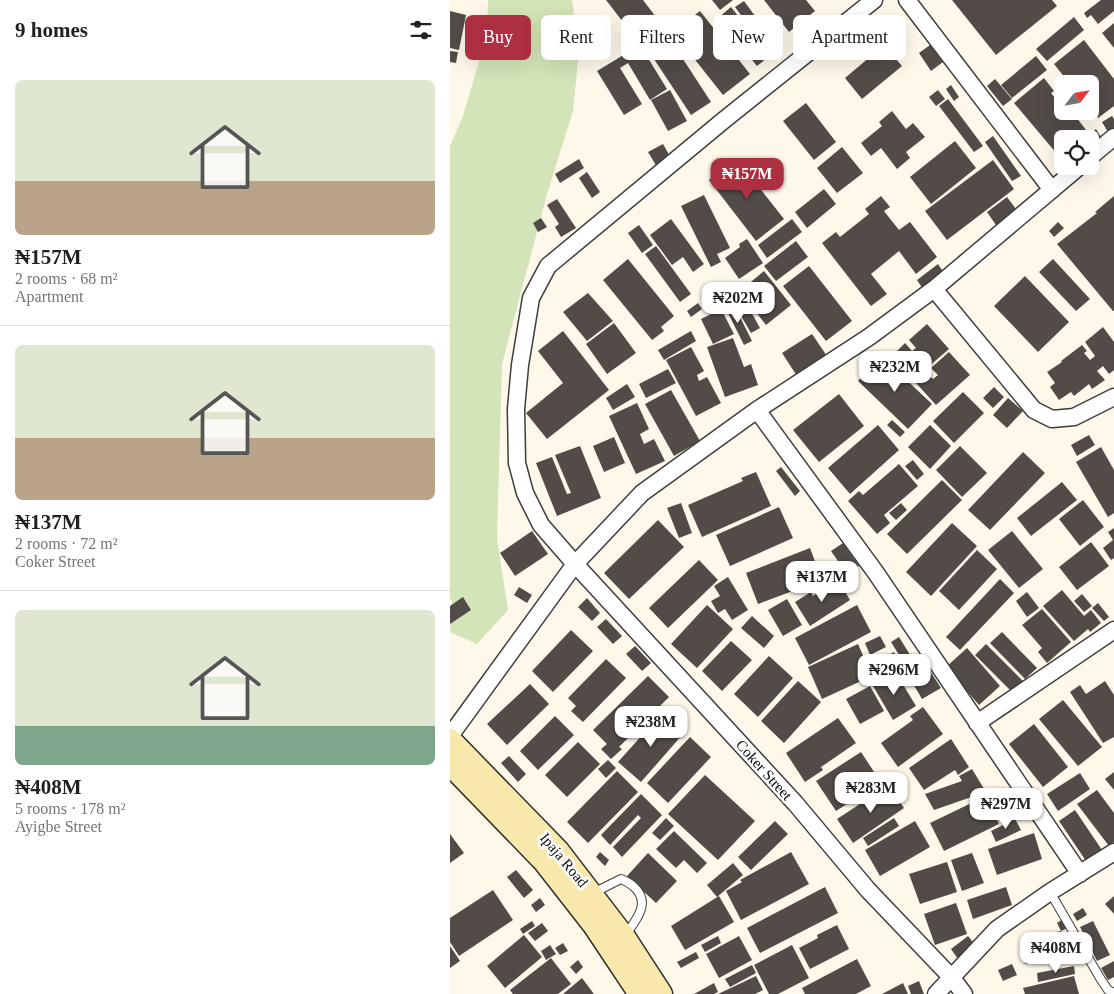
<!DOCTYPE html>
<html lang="en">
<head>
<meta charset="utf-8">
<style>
	:root { --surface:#fff; --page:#f2f2f2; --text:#202124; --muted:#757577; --line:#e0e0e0; --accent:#ad3041 }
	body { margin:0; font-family:"Times New Roman",serif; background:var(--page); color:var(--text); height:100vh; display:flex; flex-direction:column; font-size:19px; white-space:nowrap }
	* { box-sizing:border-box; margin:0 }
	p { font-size:16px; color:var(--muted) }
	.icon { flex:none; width:28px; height:28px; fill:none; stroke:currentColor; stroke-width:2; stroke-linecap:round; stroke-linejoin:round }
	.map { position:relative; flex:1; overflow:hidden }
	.side { display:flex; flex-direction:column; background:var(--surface); width:450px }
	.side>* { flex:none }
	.hud { position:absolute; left:15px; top:15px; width:475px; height:45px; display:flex; gap:10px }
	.needle { width:32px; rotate:59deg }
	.buttons { position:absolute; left:604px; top:75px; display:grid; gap:10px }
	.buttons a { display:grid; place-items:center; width:45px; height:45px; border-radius:8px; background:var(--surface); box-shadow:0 5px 20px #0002; font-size:25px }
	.price { position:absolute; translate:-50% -42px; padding:0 11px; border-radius:10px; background:#fff; color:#222; font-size:16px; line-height:32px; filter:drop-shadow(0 1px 2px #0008) }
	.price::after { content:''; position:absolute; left:50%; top:30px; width:15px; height:11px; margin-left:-8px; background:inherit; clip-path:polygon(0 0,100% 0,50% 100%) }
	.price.active { background:var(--accent); color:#fff }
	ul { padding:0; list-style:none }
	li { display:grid; align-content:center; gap:10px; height:265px; padding:0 15px }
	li+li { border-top:1px solid var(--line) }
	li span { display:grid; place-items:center; height:155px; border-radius:8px; color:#555 }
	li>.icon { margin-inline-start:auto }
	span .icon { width:90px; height:90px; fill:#fffc; stroke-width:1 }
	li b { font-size:21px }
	h2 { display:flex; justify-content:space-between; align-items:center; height:60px; padding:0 15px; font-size:21px }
	.tag { padding:0 18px; border-radius:8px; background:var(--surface); box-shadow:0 5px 20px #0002; font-size:18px; line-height:45px }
	.tag.active { background:var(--accent); color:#fff }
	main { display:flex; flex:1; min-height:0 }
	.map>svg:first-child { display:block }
	.green { fill:#d3e4b8 }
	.building { fill:#524b48 }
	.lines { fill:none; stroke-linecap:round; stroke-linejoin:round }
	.service-casing { stroke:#3e3e3e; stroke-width:10 }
	.minor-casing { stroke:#3e3e3e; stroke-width:19 }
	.secondary-casing { stroke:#2d2d2d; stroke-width:25 }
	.service { stroke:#fff; stroke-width:8 }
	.minor { stroke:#fff; stroke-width:16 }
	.secondary { stroke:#f8e8ab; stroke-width:22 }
	.labels { text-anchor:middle; stroke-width:5; stroke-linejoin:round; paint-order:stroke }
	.street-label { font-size:15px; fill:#0b0b0b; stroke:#fff }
</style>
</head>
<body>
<main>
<section class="side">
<h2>9 homes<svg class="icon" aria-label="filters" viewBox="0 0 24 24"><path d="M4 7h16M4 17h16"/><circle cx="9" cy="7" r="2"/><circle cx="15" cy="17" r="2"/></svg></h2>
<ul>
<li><span style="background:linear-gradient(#dfe7d0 65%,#b9a48a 0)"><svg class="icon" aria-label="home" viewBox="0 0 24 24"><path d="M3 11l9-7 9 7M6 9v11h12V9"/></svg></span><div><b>₦157M</b><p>2 rooms · 68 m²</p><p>Apartment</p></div></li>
<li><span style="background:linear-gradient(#dfe7d0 60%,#b9a48a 0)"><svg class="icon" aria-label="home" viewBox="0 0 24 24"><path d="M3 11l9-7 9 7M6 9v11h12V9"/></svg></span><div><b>₦137M</b><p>2 rooms · 72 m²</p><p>Coker Street</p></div></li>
<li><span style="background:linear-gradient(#dfe7d0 75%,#7fa58c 0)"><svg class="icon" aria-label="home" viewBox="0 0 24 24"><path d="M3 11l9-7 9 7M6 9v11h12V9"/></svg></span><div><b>₦408M</b><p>5 rooms · 178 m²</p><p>Ayigbe Street</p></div></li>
</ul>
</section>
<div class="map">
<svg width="664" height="994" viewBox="0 0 664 994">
	<rect width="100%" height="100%" fill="#fdf8ea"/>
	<!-- green -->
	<path class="green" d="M38 0H122L129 51 123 111 97 194 52 364 47 539 58 610 27 644 0 632 2 601 0 599V146L13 116 37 34Z"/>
	<!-- building -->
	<path class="building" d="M156 0H193L206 17 183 35Z
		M262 0H283L270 10Z
		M314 0H356L365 11 339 32Z
		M502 0H602L607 6 546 55Z
		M651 0H664V11L648 24 641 15 637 18 634 13Z
		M294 1 305 16 296 22 285 7Z
		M281 7 297 27 308 19 330 48 307 66 268 18Z
		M0 11 16 15 9 50 0 48Z
		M250 11 300 74 273 95 223 32Z
		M624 17 634 30 597 61 586 49Z
		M664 23V48L652 33Z
		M214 30 261 102 241 115 194 44Z
		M634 40 664 79V106L648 118 640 108V84H620L604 64Z
		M190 45 217 89 200 100 178 63 170 68 192 104 174 115 147 71Z
		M434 45 452 66 412 99 395 78Z
		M480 45 493 62 481 71 469 53Z
		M0 51 8 52 6 63 0 62Z
		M586 56 597 70 562 98 551 85Z
		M594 78 604 91 601 93 612 107V111H616L620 116 623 113 636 130 626 139H612V150L607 154 564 103Z
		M545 79 562 99 553 106 537 86Z
		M501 85 509 97 504 101 496 89Z
		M220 90 237 121 218 131 201 100Z
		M488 90 495 99 486 106 479 97Z
		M498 99 533 146 524 152 489 106Z
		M356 103 386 142 364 160 333 121Z
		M442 111 456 129 463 123 475 137 456 152 460 158 447 169 431 148 421 156 411 143 432 126 429 122Z
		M662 116 664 119V128L658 132 652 122Z
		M646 129 651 137 640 145V139H633Z
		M543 136 571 176 562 181 535 142Z
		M505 141 526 168 481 204 460 177Z
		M213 144 221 158 207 167 198 152Z
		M392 147 413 173 387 193 367 168Z
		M129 159 134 168 110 183 105 174Z
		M287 159 334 219 306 241 259 180Z
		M543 160 564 189 497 240 475 211Z
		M137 172 150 192 142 198 129 178Z
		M374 189 386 204 357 228 345 212Z
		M254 195 280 248 267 254 271 262 261 267 231 206Z
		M431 196 440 207 434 211 449 230 460 222 487 257 466 274 449 251 421 274 437 294 421 306 372 243 386 232 390 237 419 214 415 209Z
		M664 196V311H663L607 244 647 213 645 212Z
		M557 197 569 213 548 228 537 212Z
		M107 199 126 228 111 237 105 227 109 224 97 205Z
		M91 218 97 227 88 232 83 223Z
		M221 219 254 264 243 272 233 257 222 265 200 235Z
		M342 219 352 232 317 258 308 245Z
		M608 222 614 228 604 237 599 231Z
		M189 225 203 245 192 253 178 233Z
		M297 239 313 263 289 279 275 258 290 247 289 244Z
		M346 241 358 257 326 281 314 266Z
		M206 246 241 294 230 302 195 254Z
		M178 259 224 316 211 327 214 331 202 340 153 280Z
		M603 259 640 299 626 311 589 272Z
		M488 264 494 273 473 289 467 280Z
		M359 266 402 321 376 341 333 286Z
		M314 271 341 305 316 325 290 291Z
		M575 276 619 322 588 352 544 306Z
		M138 293 163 321 137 341 113 312Z
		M248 303 252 309 241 317 237 311Z
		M283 303 302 341 294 345 275 307Z
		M296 303 310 328 301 333 287 309Z
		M271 309 284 334 263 344 251 319Z
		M164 323 186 353 157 374 136 344Z
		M477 324 499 349 462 381 441 357 455 343 462 351 466 348 459 340Z
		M653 327 664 342V370L659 374 653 366 647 371 655 380 642 389 639 384 624 396 621 392 609 400 600 387 605 383 597 372 612 362 611 361 632 345 637 351 634 353 640 360 645 356 635 342Z
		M113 331 159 390 97 439 76 413 113 383 88 351Z
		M241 331 246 341 214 360 208 350Z
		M362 334 379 359 349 379 332 353Z
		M283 338 294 367 301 364 308 385 275 397 257 347Z
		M241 347 254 371 247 375 249 381 257 377 271 403 246 416 216 360Z
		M499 352 520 375 486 405 466 383 477 373 483 379 488 375 481 368Z
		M432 357 482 404 458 429 408 381Z
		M218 369 226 383 196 398 189 384Z
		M177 384 185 397 163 410 156 398Z
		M544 387 554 397 543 408 533 398Z
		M221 390 250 441 224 456 195 404Z
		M513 392 534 413 504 443 483 421Z
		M389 394 414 426 369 462 343 430Z
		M558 398 573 411 557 428 543 415Z
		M187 403 199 429 190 434 194 444 204 439 215 461 186 474 159 416Z
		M442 420 455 432 450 437 437 425Z
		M428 425 449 450 400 494 378 468Z
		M480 425 501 446 480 469 458 447Z
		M639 435 645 445 627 456 621 445Z
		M164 437 175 463 154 472 143 446Z
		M130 446 151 498 107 516 86 463 102 457 117 494 121 493 105 455Z
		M510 446 537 473 512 497 486 470Z
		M651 447 664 470V513L658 517 626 462Z
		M573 452 595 473 540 530 518 510Z
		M463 460 474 474 467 480 455 466Z
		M449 464 468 486 434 515 440 523 427 534 398 501 409 491 413 495Z
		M331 467 350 491 345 496 326 471Z
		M306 472 321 506 252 537 238 505 293 481 291 478Z
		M492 480 512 500 457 554 437 534Z
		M612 482 627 500 581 536 567 518Z
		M633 500 654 527 630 546 609 519Z
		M231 503 242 533 229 538 217 508Z
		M451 503 457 510 446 520 439 513Z
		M329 507 343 538 280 566 266 535Z
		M208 520 234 547 179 599 154 573Z
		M502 523 527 546 481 596 456 572Z
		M664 528V558L661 560 653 548 663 540 658 532Z
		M82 531 98 554 65 576 50 553Z
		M562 531 593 569 569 588 538 550Z
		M641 542 659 566 627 590 609 567Z
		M393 543 409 566 397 574 381 551Z
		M360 548 372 580 308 604 296 573Z
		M527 550 547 569 509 610 489 591Z
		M249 560 268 580 218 628 199 608Z
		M278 577 298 610 282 620 275 609 268 613 261 601 270 596 264 586Z
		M550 579 564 593 510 650 496 637Z
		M388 580 400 600 360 626 345 602 361 592 363 596Z
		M69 587 82 595 77 603 64 595Z
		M612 590 634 616 641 610 651 623 640 632 638 629 624 641 593 606Z
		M577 592 589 608 577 617 566 601Z
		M632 594 642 606 634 612 624 601Z
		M13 597 21 610 0 624V606Z
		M137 598 150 613 142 621 128 607Z
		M337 599 352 625 333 636 318 610Z
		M648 603 659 617 654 621 642 608Z
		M257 605 283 629 247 668 221 644Z
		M407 605 421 632 359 665 345 638Z
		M592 609 621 642 597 663 588 652 592 648 572 625Z
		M302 616 324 636 314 648 291 628Z
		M156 619 172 636 163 644 147 627Z
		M121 630 143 651 103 692 82 671Z
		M552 632 587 668 575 679 540 643Z
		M430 636 436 647 420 655 415 643Z
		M449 637 462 658 454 663 441 642Z
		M281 641 302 660 272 691 252 671Z
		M408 644 422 676 372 699 358 667Z
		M536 644 573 681 562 692 525 655Z
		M185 646 201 663 192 671 176 654Z
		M517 648 550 686 529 705 496 667Z
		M444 652 451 665 433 675 426 663Z
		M319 656 343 678 308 717 284 694Z
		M156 659 176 678 133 722 121 711 126 706 118 698Z
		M480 671 491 688 472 699 462 682Z
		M446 673 466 706 443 720 423 686Z
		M198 676 219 697 169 747 172 749 161 759 151 749 157 744 143 730Z
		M348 681 371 702 334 743 311 721Z
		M655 681 664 695V737L653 743 620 692 630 685 636 694Z
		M80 684 99 704 57 745 37 724Z
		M420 686 434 711 410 724 396 699Z
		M613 700 652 747 628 766 589 719Z
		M473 707 493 734 448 767 431 743 463 720 460 716Z
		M211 714 233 734 191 782 168 762Z
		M105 716 124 735 88 770 70 751Z
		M388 718 406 743 371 767 373 770 355 782 336 753Z
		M584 724 618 767 593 787 559 744Z
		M240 737 261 757 218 803 197 783Z
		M501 739 519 767 508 775 505 770 474 790 459 768Z
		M128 742 150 764 117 797 95 775Z
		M411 752 428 778 397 798 400 802 386 811 366 781Z
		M59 756 76 774 68 782 51 763Z
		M158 760 166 768 156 778 148 769Z
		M522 769 536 792 484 810 475 794 512 781 509 776Z
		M167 771 188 792 138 843 117 822Z
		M664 772V790L655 779Z
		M630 773 640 789 608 811 597 794Z
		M255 775 305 821 268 860 218 814Z
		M439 785 454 808 403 843 387 819Z
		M647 790 664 813V842L659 846 627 804Z
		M191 794 212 815 172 857 163 847 191 818 188 815 160 845 151 835Z
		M536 796 549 824 494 851 480 823Z
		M625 810 652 850 636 861 609 821Z
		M216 818 224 826 210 840 202 833Z
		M444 818 449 826 418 846 413 838Z
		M565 819 571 830 546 842 541 831Z
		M325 821 338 834 301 870 288 857Z
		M465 821 480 847 430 876 415 850Z
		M224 831 257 863 247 873 234 860 226 868 206 849Z
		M584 833 592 859 547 875 538 849Z
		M0 834 14 853 0 863Z
		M150 852 159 860 155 866 146 857Z
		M341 852 359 884 291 920 276 891 292 882 290 880Z
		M198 853 227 881 206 903 177 876Z
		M522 853 534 883 512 891 501 860Z
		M497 862 507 892 470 904 459 874Z
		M283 863 293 875 267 897 257 885Z
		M66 870 83 890 74 898 57 877Z
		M375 887 388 913 310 953 297 928Z
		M556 887 562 905 523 919 517 900Z
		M43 890 63 920 9 956 0 942V918Z
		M269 896 284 922 235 950 221 926Z
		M664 896V914L655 904Z
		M90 898 95 905 86 912 81 905Z
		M506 903 517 934 485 945 474 914Z
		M633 908 637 915 627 921 623 914Z
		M613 919 618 928 611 931 616 956 575 964 570 939 611 931 607 923Z
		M82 921 85 926 73 934 70 929Z
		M643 921 660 955 647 961 630 927Z
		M92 923 98 931 85 941 78 933Z
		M387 925 399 949 360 969 349 948 368 938 367 935Z
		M74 935 92 957 55 988 37 966Z
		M268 936 271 943 255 952 251 945Z
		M289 936 302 960 269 978 256 954Z
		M518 936 526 946 508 959 501 949Z
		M113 943 118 951 110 955 105 948Z
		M100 945 106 954 96 960 91 951Z
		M342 945 359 978 328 994H319L304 965Z
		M0 946 10 961 0 968Z
		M246 952 249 958 231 968 227 962Z
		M101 958 121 984 108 994H63L60 990Z
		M407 959 421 986 406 994H355L352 988Z
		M128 960 133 967 126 974 120 967Z
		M664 961V977L658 980 651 968Z
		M562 964 567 975 553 981 548 970Z
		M302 965 306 973 280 987 275 979Z
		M624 966 625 974 588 982 587 973Z
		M306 976 313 990 305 994H268Z
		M624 976 629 994H575L573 988Z
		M132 978 144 994H113Z
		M469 981 474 994H461L458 986Z
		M264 983 268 992 264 994H244Z
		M453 983 458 994H432Z"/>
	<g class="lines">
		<defs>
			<path id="service" d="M600 892 650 978 658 990 664 993
				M143 893 171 879C178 882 182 884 187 890 200 906 184 922 175 936"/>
			<path id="minor" d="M424 0 274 120 98 266 81 298 70 365 66 409 67 463 75 493 91 525 125 564 345 803 418 890 502 978 514 994
				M457 0 602 190
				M640 157 664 137
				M484 289 584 410 602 419 624 417 664 397
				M307 410 426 573 630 874
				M527 723 664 630
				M0 736 125 564 192 493 307 410 419 337 484 289 630 166
				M486 994 547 929 600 892 664 852"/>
			<path id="secondary" d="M0 740 108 851 174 937 211 994
				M0 764 94 861 144 925 190 994"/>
		</defs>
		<!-- service casing -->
		<use href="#service" class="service-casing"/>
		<!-- minor casing -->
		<use href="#minor" class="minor-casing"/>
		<!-- secondary casing -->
		<use href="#secondary" class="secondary-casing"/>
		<!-- service -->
		<use href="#service" class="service"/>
		<!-- minor -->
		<use href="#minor" class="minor"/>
		<!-- secondary -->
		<use href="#secondary" class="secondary"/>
	</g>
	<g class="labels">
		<!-- street labels -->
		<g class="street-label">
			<text transform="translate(314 770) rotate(48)" y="5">Coker Street</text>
			<text transform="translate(114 860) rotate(50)" y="5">Ipaja Road</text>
		</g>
	</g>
</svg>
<div class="buttons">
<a><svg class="needle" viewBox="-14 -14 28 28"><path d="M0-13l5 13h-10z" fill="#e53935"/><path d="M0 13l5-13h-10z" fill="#757577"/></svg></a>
<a><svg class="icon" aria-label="locate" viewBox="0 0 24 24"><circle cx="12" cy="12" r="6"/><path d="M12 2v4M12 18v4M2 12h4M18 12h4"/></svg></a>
</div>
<b class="price active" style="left:297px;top:200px">₦157M</b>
<b class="price" style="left:288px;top:324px">₦202M</b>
<b class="price" style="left:445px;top:393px">₦232M</b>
<b class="price" style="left:372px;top:603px">₦137M</b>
<b class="price" style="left:444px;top:696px">₦296M</b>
<b class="price" style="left:201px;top:748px">₦238M</b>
<b class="price" style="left:421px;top:814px">₦283M</b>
<b class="price" style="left:556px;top:830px">₦297M</b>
<b class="price" style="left:606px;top:974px">₦408M</b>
<div class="hud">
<a class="tag active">Buy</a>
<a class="tag">Rent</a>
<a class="tag">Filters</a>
<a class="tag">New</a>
<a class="tag">Apartment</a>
</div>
</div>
</main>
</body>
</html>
